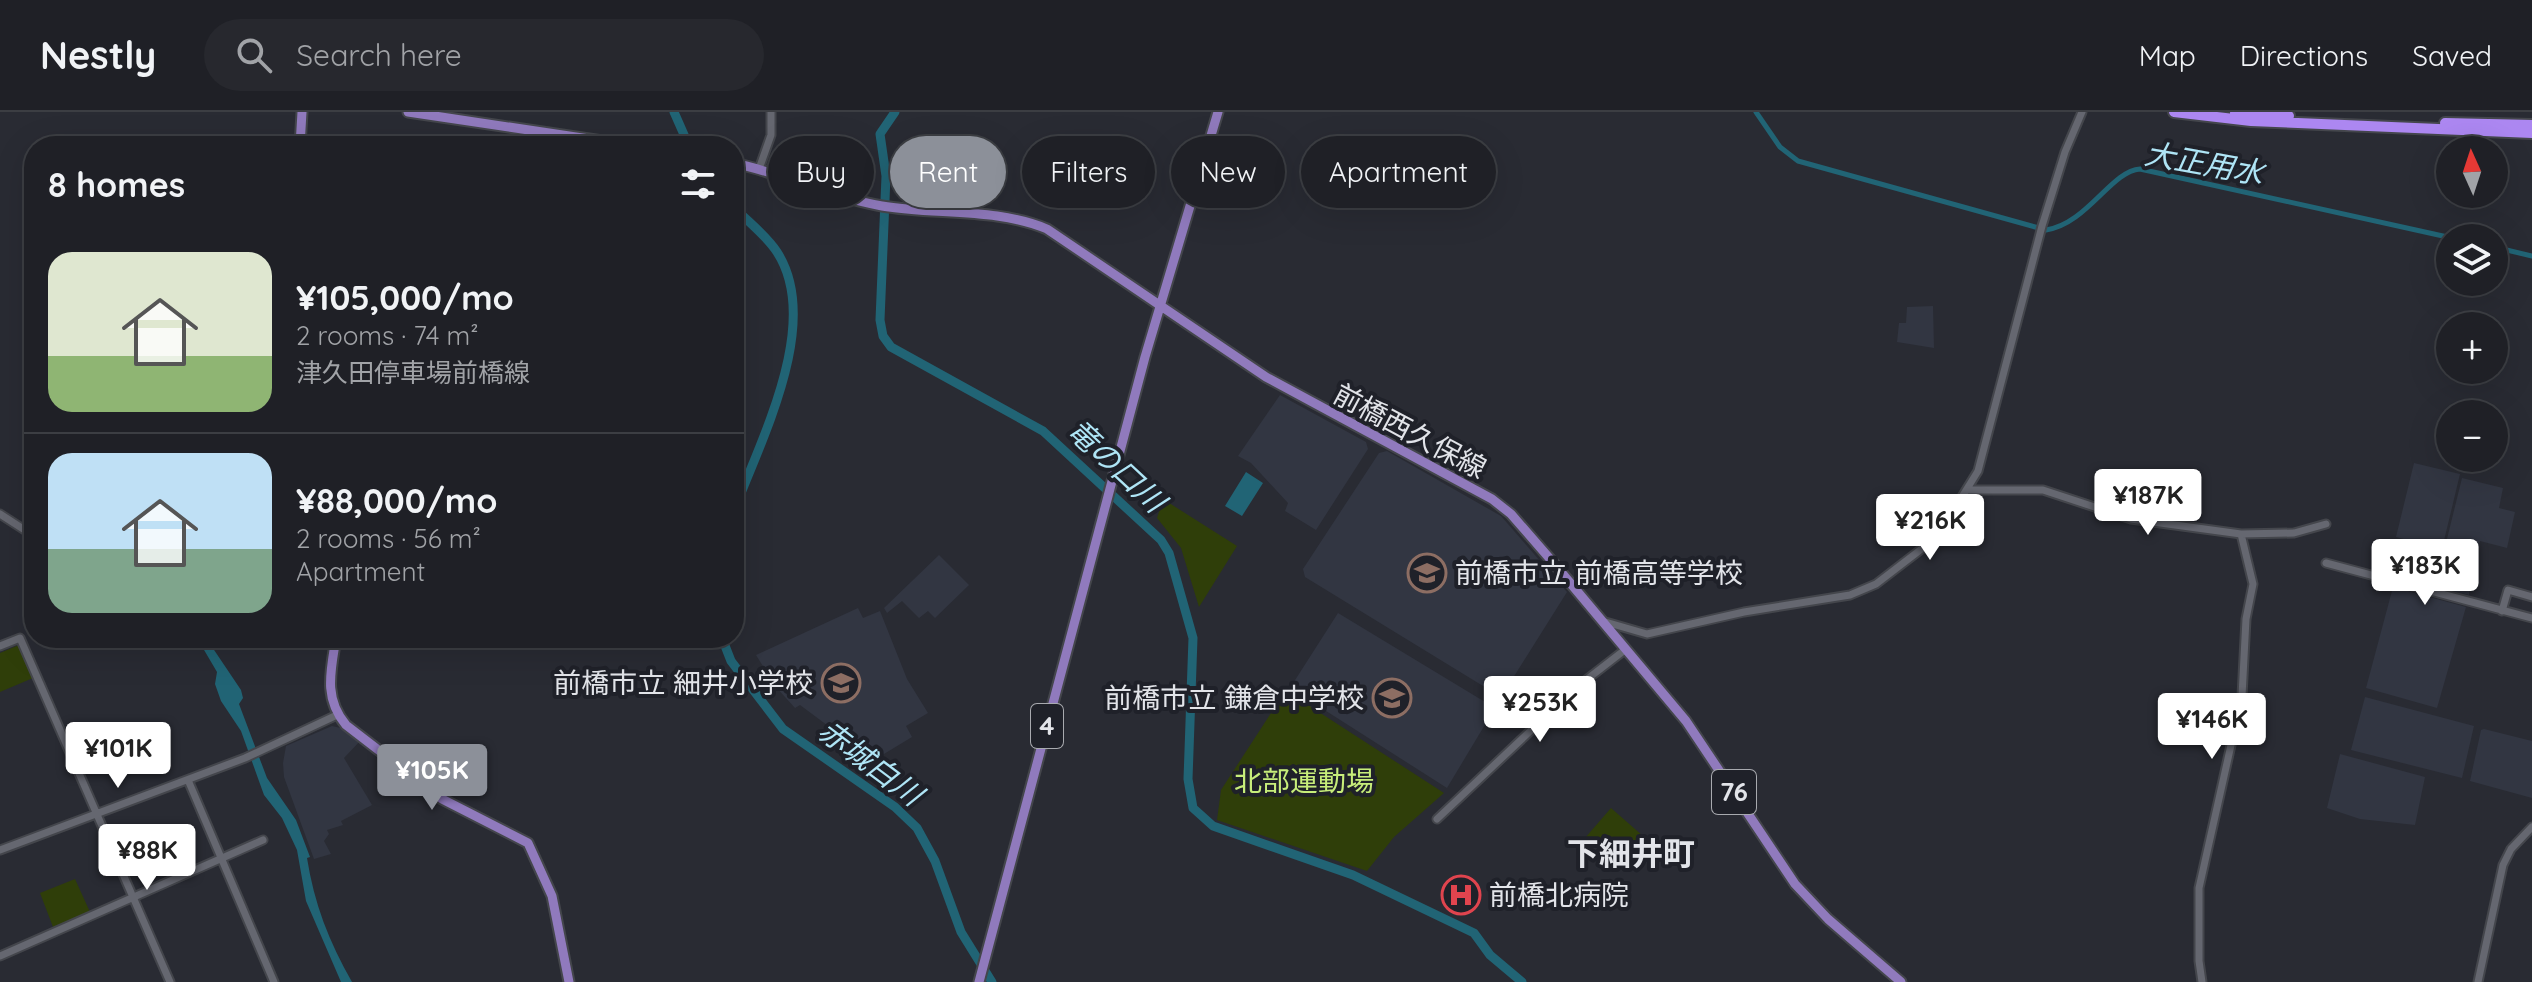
<!DOCTYPE html>
<html lang="en">
<head>
<meta charset="utf-8">
<style>
	:root { --surface:#1f2026; --page:#27282e; --text:#f1f3f6; --muted:#a1a3a7; --line:#3c3e43; --accent:#8c9099 }
	body { margin:0; font-family:Quicksand,"Noto Sans JP",sans-serif; background:var(--page); color:var(--text); height:100vh; display:flex; flex-direction:column; font-size:30px; white-space:nowrap }
	* { box-sizing:border-box; margin:0 }
	p { font-size:26px; color:var(--muted) }
	.icon { flex:none; width:44px; height:44px; fill:none; stroke:currentColor; stroke-width:2; stroke-linecap:round; stroke-linejoin:round }
	.map { position:relative; flex:1; overflow:hidden }
	.side { position:absolute; left:24px; top:24px; width:720px; height:512px; display:flex; flex-direction:column; background:var(--surface); border-radius:32px; box-shadow:0 8px 32px #0002,0 0 0 2px var(--line) }
	.side>* { flex:none }
	.top-card { position:absolute; left:768px; top:24px; width:760px; height:72px; display:flex; gap:16px }
	.needle { width:52px; rotate:357deg }
	.controls { position:absolute; left:2436px; top:24px; display:grid; gap:16px }
	.controls a { display:grid; place-items:center; width:72px; height:72px; border-radius:50%; background:var(--surface); box-shadow:0 8px 32px #0002,0 0 0 2px var(--line); font-size:40px }
	.price { position:absolute; translate:-50% -68px; padding:0 18px; border-radius:8px; background:#fff; color:#222; font-size:26px; line-height:52px; filter:drop-shadow(0 2px 4px #0008) }
	.price::after { content:''; position:absolute; left:50%; top:48px; width:24px; height:18px; margin-left:-12px; background:inherit; clip-path:polygon(0 0,100% 0,50% 100%) }
	.price.on { background:var(--accent); color:#fff }
	ul { padding:0; list-style:none }
	li { display:flex; align-items:center; gap:24px; height:200px; padding:0 24px }
	li+li { border-top:2px solid var(--line) }
	li span { display:grid; place-items:center; flex:none; width:224px; height:160px; border-radius:24px; color:#555 }
	li>.icon { margin-inline-start:auto }
	span .icon { width:96px; height:96px; fill:#fffc; stroke-width:1 }
	li b { font-size:34px }
	h2 { display:flex; justify-content:space-between; align-items:center; height:96px; padding:0 24px; font-size:34px }
	.pill { padding:0 28px; border-radius:36px; background:var(--surface); box-shadow:0 8px 32px #0002,0 0 0 2px var(--line); font-size:28px; line-height:72px }
	.pill.on { background:var(--accent); color:#fff }
	header { display:flex; align-items:center; gap:48px; box-sizing:border-box; height:112px; padding:0 40px; background:var(--surface); border-bottom:2px solid var(--line) }
	header strong { font-size:38px }
	nav { display:flex; gap:44px; margin-inline-start:auto; font-size:28px }
	.search { width:560px; height:72px; background:var(--page); display:flex; align-items:center; gap:20px; box-sizing:border-box; padding:0 28px; border-radius:44px; color:var(--muted); font-size:30px }
	.map>svg:first-child { display:block }
	.built { fill:#323642 }
	.green { fill:#2f3e09 }
	.water { fill:#216475 }
	.lines { fill:none; stroke-linecap:round; stroke-linejoin:round }
	.canal { stroke:#216475; stroke-width:5 }
	.river { stroke:#216475; stroke-width:9 }
	.minor-casing { stroke:#44464c; stroke-width:11 }
	.major-casing { stroke:#44464c; stroke-width:13 }
	.highway-casing { stroke:#44464c; stroke-width:14 }
	.minor { stroke:#656770; stroke-width:7 }
	.major { stroke:#907abd; stroke-width:9 }
	.highway { stroke:#ac87f1; stroke-width:10 }
	.labels { text-anchor:middle; stroke-width:8; stroke-linejoin:round; paint-order:stroke }
	.shield { fill:#1f2129; stroke:#a8aaaf; stroke-width:2 }
	.shield-label { font-size:26px; font-weight:bold; fill:#e2e4e9 }
	.street-label { font-size:28px; fill:#e2e4e9; stroke:#1f2129 }
	.poi-label { font-size:28px; fill:#e2e4e9; stroke:#1f2129; text-anchor:start }
	.park-label { font-size:28px; fill:#c7ed7a; stroke:#1f2129 }
	.water-label { font-size:30px; font-style:italic; fill:#afe5f6; stroke:#1f2129 }
	.quarter-label { font-size:32px; font-weight:bold; fill:#e2e4e9; stroke:#1f2129 }
</style>
</head>
<body>
<header>
<strong>Nestly</strong>
<div class="search"><svg class="icon" aria-label="search" viewBox="0 0 24 24"><circle cx="10" cy="10" r="6"/><path d="M15 15l6 6"/></svg>Search here</div>
<nav><a>Map</a><a>Directions</a><a>Saved</a></nav>
</header>
<div class="map">
<svg width="2532" height="870" viewBox="0 0 2532 870">
	<rect width="100%" height="100%" fill="#292b33"/>
	<!-- built -->
	<path class="built" d="M1933 194 1934 236 1897 230 1899 211H1906L1907 195Z
		M1280 283 1366 330 1368 337 1316 418 1285 399 1288 391 1251 351 1238 344Z
		M1387 339 1501 404 1567 480 1501 585 1305 465 1303 457 1379 341Z
		M2414 351 2460 362 2442 437 2396 425Z
		M2462 366 2503 376 2499 396 2515 400 2507 436 2480 429 2475 447 2444 439Z
		M2397 431 2471 450 2469 483 2388 464Z
		M939 443 969 473 935 506 928 499 919 506 902 489 887 501 884 496Z
		M2393 475 2466 495 2437 596 2366 576Z
		M858 496 863 506 880 499 907 567 928 601 906 614 912 625 874 648 800 593 795 596 775 574 756 543Z
		M1338 501 1495 596 1447 676 1290 576Z
		M2365 585 2474 614 2462 666 2351 638Z
		M332 614 345 617 361 628 344 646 372 693 341 709 343 713 327 718 329 722 324 729 331 742 314 747 284 665 283 651 286 634Z
		M2484 617 2532 629V686L2470 669 2481 618Z
		M2340 642 2425 665 2415 713 2360 707 2327 696Z"/>
	<!-- green -->
	<path class="green" d="M1166 389 1237 434 1199 495 1181 436 1157 406 1162 390Z
		M19 533 33 566 0 580V541Z
		M1288 580 1444 681 1394 725 1367 759 1217 708 1221 678 1284 581Z
		M1611 696 1643 724 1620 754 1585 726Z
		M75 767 90 800 53 815 40 781Z"/>
	<!-- water -->
	<path class="water" d="M1246 360 1263 371 1242 404 1225 394Z
		M197 526H206L241 578 243 586 239 592 267 666 296 708 310 745 307 746C314 791 329 830 352 870H341L306 789 297 738 282 706 264 683 241 619 221 589 215 572 217 560Z"/>
	<g class="lines">
		<!-- canal -->
		<path class="canal" d="M1756 0 1780 35 1798 49 2046 118C2087 112 2111 59 2140 57L2452 126
			M2494 135 2532 144"/>
		<!-- river -->
		<path class="river" d="M674 0 689 34
			M895 0 880 22 886 64 880 208 883 224 891 235 1043 319 1161 428 1169 441 1193 526 1188 667 1193 696 1213 714 1353 763 1474 821 1490 843 1522 870
			M734 95C748 110 766 123 777 140 823 211 760 329 734 399
			M722 526 731 549 783 617 895 695 917 716 935 749 961 820 992 870"/>
		<defs>
			<path id="minor" d="M759 57 771 23V0
				M1968 378H2043L2131 407 2241 422 2294 421 2326 412
				M0 402 34 424
				M2326 451 2532 506
				M2502 499 2508 478 2532 485
				M1602 509 1647 522 1744 500 1850 483 1876 472 1928 432 1947 409 1978 359 2042 114 2065 40 2082 0
				M0 534 20 526 170 870
				M188 668 274 870
				M1437 707 1577 575 1626 537
				M0 738 245 646 337 603
				M0 844 263 728
				M2202 870 2199 849V776L2242 584 2246 507 2253 472 2241 422
				M2478 870 2503 753 2511 737 2532 715"/>
			<path id="major" d="M408 0 636 34
				M300 34 302 0
				M734 51C785 62 831 85 882 94 934 103 999 96 1047 117L1266 265 1492 387 1511 402 1551 448 1686 609 1795 772 1828 807 1901 870
				M336 526C331 558 323 586 346 613L442 687 528 731 552 784 569 870
				M979 870 1145 245 1218 0"/>
			<path id="highway" d="M2174 0 2251 9 2532 21
				M2235 0 2289 4
				M2445 11 2532 13"/>
		</defs>
		<!-- minor casing -->
		<use href="#minor" class="minor-casing"/>
		<!-- major casing -->
		<use href="#major" class="major-casing"/>
		<!-- highway casing -->
		<use href="#highway" class="highway-casing"/>
		<!-- minor -->
		<use href="#minor" class="minor"/>
		<!-- major -->
		<use href="#major" class="major"/>
		<!-- highway -->
		<use href="#highway" class="highway"/>
	</g>
	<!-- icons -->
	<defs>
		<symbol id="school-ring" viewBox="-11 -11 22 22"><circle r="9.5" fill="#1f2129" stroke="#8d6e63" stroke-width="1.5"/><path d="M0-5L7-2L0 1L-7-2ZM-4 1L0 2.5L4 1V4Q0 6-4 4Z" fill="#8d6e63"/></symbol>
		<symbol id="hospital-ring" viewBox="-11 -11 22 22"><circle r="9.5" fill="#1f2129" stroke="#e0444e" stroke-width="1.5"/><path d="M-5-5h3v3.5h4V-5h3V5h-3V1.5h-4V5h-3Z" fill="#e0444e"/></symbol>
	</defs>
	<g fill-rule="evenodd">
		<use href="#school-ring" x="1405" y="439" width="44" height="44"/>
		<use href="#school-ring" x="819" y="549" width="44" height="44"/>
		<use href="#school-ring" x="1370" y="564" width="44" height="44"/>
		<use href="#hospital-ring" x="1439" y="761" width="44" height="44"/>
	</g>
	<g class="labels">
		<!-- shield labels -->
		<g class="shield">
			<rect x="1031" y="592" width="32" height="44" rx="6"/>
			<rect x="1712" y="658" width="44" height="44" rx="6"/>
		</g>
		<g class="shield-label">
			<text x="1047" y="623">4</text>
			<text x="1734" y="689">76</text>
		</g>
		<!-- street labels -->
		<g class="street-label">
			<text transform="translate(1410 319) rotate(28)" y="10">前橋西久保線</text>
		</g>
		<!-- poi labels -->
		<g class="poi-label">
			<text x="1455" y="471">前橋市立 前橋高等学校</text>
			<text x="813" y="581" text-anchor="end">前橋市立 細井小学校</text>
			<text x="1364" y="596" text-anchor="end">前橋市立 鎌倉中学校</text>
			<text x="1489" y="793">前橋北病院</text>
		</g>
		<!-- park labels -->
		<g class="park-label">
			<text x="1304" y="679">北部運動場</text>
		</g>
		<!-- water labels -->
		<g class="water-label">
			<text transform="translate(2204 52) rotate(10)" y="10">大正用水</text>
			<text transform="translate(1116 354) rotate(43)" y="10">竜の口川</text>
			<text transform="translate(870 651) rotate(37)" y="10">赤城白川</text>
		</g>
		<!-- quarter labels -->
		<g class="quarter-label">
			<text x="1631" y="753">下細井町</text>
		</g>
	</g>
</svg>
<div class="controls">
<a><svg class="needle" viewBox="-14 -14 28 28"><path d="M0-13l5 13h-10z" fill="#e53935"/><path d="M0 13l5-13h-10z" fill="#a1a3a7"/></svg></a>
<a><svg class="icon" aria-label="layers" viewBox="0 0 24 24"><path d="M12 4l9 5-9 5-9-5zM3 14l9 5 9-5"/></svg></a>
<a>+</a>
<a>−</a>
</div>
<b class="price" style="left:2148px;top:425px">¥187K</b>
<b class="price" style="left:1930px;top:450px">¥216K</b>
<b class="price" style="left:2425px;top:495px">¥183K</b>
<b class="price" style="left:1540px;top:632px">¥253K</b>
<b class="price" style="left:2212px;top:649px">¥146K</b>
<b class="price" style="left:118px;top:678px">¥101K</b>
<b class="price on" style="left:432px;top:700px">¥105K</b>
<b class="price" style="left:147px;top:780px">¥88K</b>
<div class="top-card">
<a class="pill">Buy</a>
<a class="pill on">Rent</a>
<a class="pill">Filters</a>
<a class="pill">New</a>
<a class="pill">Apartment</a>
</div>
<section class="side">
<h2>8 homes<svg class="icon" aria-label="filters" viewBox="0 0 24 24"><path d="M4 7h16M4 17h16"/><circle cx="9" cy="7" r="2"/><circle cx="15" cy="17" r="2"/></svg></h2>
<ul>
<li><span style="background:linear-gradient(#dfe7d0 65%,#8fb573 0)"><svg class="icon" aria-label="home" viewBox="0 0 24 24"><path d="M3 11l9-7 9 7M6 9v11h12V9"/></svg></span><div><b>¥105,000/mo</b><p>2 rooms · 74 m²</p><p>津久田停車場前橋線</p></div></li>
<li><span style="background:linear-gradient(#bfe0f5 60%,#7fa58c 0)"><svg class="icon" aria-label="home" viewBox="0 0 24 24"><path d="M3 11l9-7 9 7M6 9v11h12V9"/></svg></span><div><b>¥88,000/mo</b><p>2 rooms · 56 m²</p><p>Apartment</p></div></li>
</ul>
</section>
</div>
</body>
</html>
